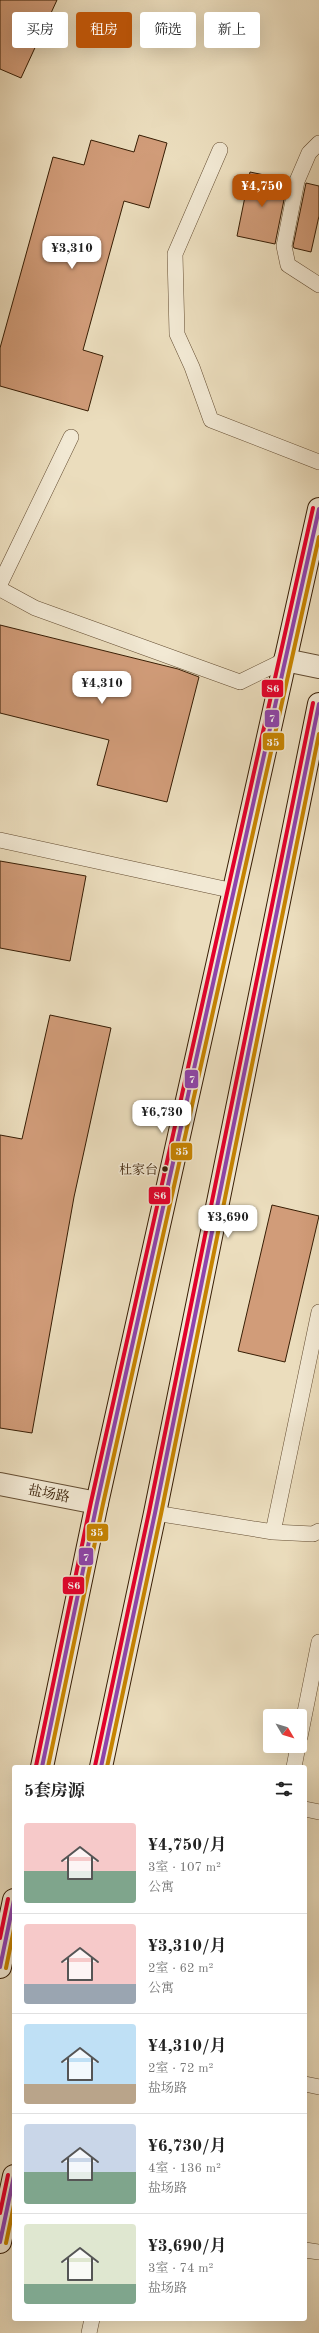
<!DOCTYPE html>
<html lang="zh">
<head>
<meta charset="utf-8">
<style>
	:root { --surface:#fff; --page:#f6f6f6; --text:#222; --muted:#767676; --line:#e0e0e0; --accent:#b45309 }
	body { margin:0; font-family:"Old Standard TT","Noto Serif SC",serif; background:var(--page); color:var(--text); height:100vh; display:flex; flex-direction:column; font-size:15px; white-space:nowrap }
	* { box-sizing:border-box; margin:0 }
	p { font-size:13px; color:var(--muted) }
	.icon { flex:none; width:22px; height:22px; fill:none; stroke:currentColor; stroke-width:2; stroke-linecap:round; stroke-linejoin:round }
	.map { position:relative; flex:1; overflow:hidden }
	.details { position:absolute; left:12px; top:1765px; width:295px; height:556px; display:flex; flex-direction:column; background:var(--surface); border-radius:4px; box-shadow:0 4px 16px #0002 }
	.details>* { flex:none }
	.hud { position:absolute; left:12px; top:12px; width:295px; height:36px; display:flex; gap:8px }
	.needle { width:26px; rotate:128deg }
	.fabs { position:absolute; left:263px; top:1709px; display:grid; gap:8px }
	.fabs a { display:grid; place-items:center; width:44px; height:44px; border-radius:4px; background:var(--surface); box-shadow:0 4px 16px #0002; font-size:20px }
	.price { position:absolute; translate:-50% -34px; padding:0 9px; border-radius:8px; background:#fff; color:#222; font-size:13px; line-height:26px; filter:drop-shadow(0 1px 2px #0008) }
	.price::after { content:''; position:absolute; left:50%; top:24px; width:12px; height:9px; margin-left:-6px; background:inherit; clip-path:polygon(0 0,100% 0,50% 100%) }
	.price.current { background:var(--accent); color:#fff }
	ul { padding:0; list-style:none }
	li { display:flex; align-items:center; gap:12px; height:100px; padding:0 12px }
	li+li { border-top:1px solid var(--line) }
	li span { display:grid; place-items:center; flex:none; width:112px; height:80px; border-radius:4px; color:#555 }
	li>.icon { margin-inline-start:auto }
	span .icon { width:48px; height:48px; fill:#fffc; stroke-width:1 }
	li b { font-size:17px }
	h2 { display:flex; justify-content:space-between; align-items:center; height:48px; padding:0 12px; font-size:17px }
	.pill { padding:0 14px; border-radius:4px; background:var(--surface); box-shadow:0 4px 16px #0002; font-size:14px; line-height:36px }
	.pill.current { background:var(--accent); color:#fff }
	.map>svg:first-child { display:block }
	.building { fill:#d19c79; stroke:#371d04 }
	.lines { fill:none; stroke-linecap:round; stroke-linejoin:round }
	.service-casing { stroke:#644d32; stroke-width:16 }
	.minor-casing { stroke:#644d32; stroke-width:24 }
	.secondary-casing { stroke:#371d04; stroke-width:24 }
	.service { stroke:#f2e9d4; stroke-width:15 }
	.minor { stroke:#f2e9d4; stroke-width:22 }
	.secondary { stroke:#f2e9d4; stroke-width:22 }
	.bus-1-casing { stroke:#f2e9d4; stroke-width:7 }
	.bus-2-casing { stroke:#f2e9d4; stroke-width:7 }
	.bus-3-casing { stroke:#f2e9d4; stroke-width:7 }
	.bus-1 { stroke:#8e44ad; stroke-width:4 }
	.bus-2 { stroke:#c78401; stroke-width:4 }
	.bus-3 { stroke:#e4002b; stroke-width:4 }
	.bus-dot { fill:#371d04; stroke:#f2e9d4; stroke-width:1.5 }
	.labels { text-anchor:middle; stroke-width:3; stroke-linejoin:round; paint-order:stroke }
	.bus-label { font-size:13px; fill:#371d04; stroke:#f2e9d4; text-anchor:end }
	.street-label { font-size:14px; fill:#371d04; stroke:#f2e9d4 }
	.line-badge { stroke:#f2e9d4; stroke-width:1.5 }
	.badge-label { font-size:11px; text-anchor:middle; font-weight:bold; fill:#fff }
</style>
</head>
<body>
<div class="map">
<svg width="319" height="2333" viewBox="0 0 319 2333">
	<rect width="100%" height="100%" fill="#ebddbd"/>
	<filter id="stains"><feTurbulence type="fractalNoise" baseFrequency=".005" numOctaves="4"/><feColorMatrix values="0 0 0 0 .2 0 0 0 0 .09 0 0 0 0 .02 0 0 0 .5 -.17"/></filter>
	<radialGradient id="worn" r=".72"><stop offset=".6" stop-color="#630" stop-opacity="0"/><stop offset="1" stop-color="#630" stop-opacity=".3"/></radialGradient>
	<!-- building -->
	<path class="building" d="M0 0H57L21 78 0 69Z
		M139 135 167 143 149 208 124 201 83 350 103 356 88 411 0 386V348L53 157 84 165 91 140 134 152Z
		M250 172 288 180 275 244 237 236Z
		M306 183 319 186V216L311 252 294 248 293 246Z
		M0 625 178 669 199 677 167 802 97 785 109 740 0 713Z
		M0 861 86 876 70 961 0 948Z
		M50 1015 111 1028 74 1197 32 1433 0 1428V1135L22 1139Z
		M272 1205 319 1216 285 1362 238 1351Z"/>
	<g class="lines">
		<defs>
			<path id="service" d="M319 143 309 153 297 181 284 246 288 265 319 285
				M220 150 175 254 177 334 192 367 211 420 319 462
				M0 584 71 437
				M0 589 35 608 240 682 285 660
				M0 840 234 891
				M155 1513 273 1532 319 1312
				M273 1532 313 1534 319 1531
				M300 1737 319 1642
				M294 1767 298 1746
				M305 1809 319 1812
				M305 2084 319 2087
				M305 2250 319 2252
				M89 2333 92 2319"/>
			<path id="minor" d="M285 660 319 667
				M0 1484 97 1503"/>
			<path id="secondary" d="M42 1767 97 1503 319 509
				M101 1767 155 1513 319 704
				M0 1967 14 1900
				M0 2242 14 2176"/>
		</defs>
		<!-- service casing -->
		<use href="#service" class="service-casing"/>
		<!-- minor casing -->
		<use href="#minor" class="minor-casing"/>
		<!-- secondary casing -->
		<use href="#secondary" class="secondary-casing"/>
		<!-- service -->
		<use href="#service" class="service"/>
		<!-- minor -->
		<use href="#minor" class="minor"/>
		<!-- secondary -->
		<use href="#secondary" class="secondary"/>
		<defs>
			<path id="bus-1" d="M42 1767 97 1503 319 509
				M101 1767 155 1513 319 704
				M0 1967 14 1900
				M0 2242 14 2176"/>
			<path id="bus-2" d="M48 1767 103 1504 319 537
				M107 1767 161 1514 319 734
				M6 1968 14 1929
				M6 2243 14 2205"/>
			<path id="bus-3" d="M36 1766 91 1502 313 508
				M95 1766 149 1512 313 703
				M0 1938 8 1899
				M0 2213 8 2175"/>
		</defs>
		<!-- bus-1 casing -->
		<use href="#bus-1" class="bus-1-casing"/>
		<!-- bus-2 casing -->
		<use href="#bus-2" class="bus-2-casing"/>
		<!-- bus-3 casing -->
		<use href="#bus-3" class="bus-3-casing"/>
		<!-- bus-1 -->
		<use href="#bus-1" class="bus-1"/>
		<!-- bus-2 -->
		<use href="#bus-2" class="bus-2"/>
		<!-- bus-3 -->
		<use href="#bus-3" class="bus-3"/>
	</g>
	<!-- markers -->
	<circle class="bus-dot" cx="165" cy="1169" r="3.5"/>
	<g class="labels">
		<!-- bus labels -->
		<g class="bus-label">
			<text x="158" y="1174">杜家台</text>
		</g>
		<!-- street labels -->
		<g class="street-label">
			<text transform="translate(49 1493) rotate(11)" y="5">盐场路</text>
		</g>
	</g>
	<g class="line-badge">
		<rect x="261" y="679" width="23" height="19" rx="4" fill="#e4002b"/>
		<rect x="264" y="709" width="16" height="19" rx="4" fill="#8e44ad"/>
		<rect x="262" y="732" width="23" height="19" rx="4" fill="#c78401"/>
		<rect x="184" y="1069" width="15" height="20" rx="4" fill="#8e44ad"/>
		<rect x="170" y="1142" width="23" height="19" rx="4" fill="#c78401"/>
		<rect x="148" y="1186" width="23" height="19" rx="4" fill="#e4002b"/>
		<rect x="86" y="1523" width="23" height="19" rx="4" fill="#c78401"/>
		<rect x="78" y="1547" width="16" height="19" rx="4" fill="#8e44ad"/>
		<rect x="62" y="1576" width="23" height="19" rx="4" fill="#e4002b"/>
	</g>
	<g class="badge-label">
		<text x="273" y="692">86</text>
		<text x="272" y="722">7</text>
		<text x="273" y="746">35</text>
		<text x="192" y="1083">7</text>
		<text x="182" y="1155">35</text>
		<text x="160" y="1199">86</text>
		<text x="97" y="1536">35</text>
		<text x="86" y="1561">7</text>
		<text x="74" y="1589">86</text>
	</g>
	<rect width="100%" height="100%" filter="url(#stains)"/>
	<rect width="100%" height="100%" fill="url(#worn)"/>
</svg>
<div class="fabs">
<a><svg class="needle" viewBox="-14 -14 28 28"><path d="M0-13l5 13h-10z" fill="#e53935"/><path d="M0 13l5-13h-10z" fill="#767676"/></svg></a>
</div>
<b class="price current" style="left:262px;top:208px">¥4,750</b>
<b class="price" style="left:72px;top:270px">¥3,310</b>
<b class="price" style="left:102px;top:705px">¥4,310</b>
<b class="price" style="left:162px;top:1134px">¥6,730</b>
<b class="price" style="left:228px;top:1239px">¥3,690</b>
<div class="hud">
<a class="pill">买房</a>
<a class="pill current">租房</a>
<a class="pill">筛选</a>
<a class="pill">新上</a>
</div>
<section class="details">
<h2>5套房源<svg class="icon" aria-label="filters" viewBox="0 0 24 24"><path d="M4 7h16M4 17h16"/><circle cx="9" cy="7" r="2"/><circle cx="15" cy="17" r="2"/></svg></h2>
<ul>
<li><span style="background:linear-gradient(#f6c9c9 60%,#7fa58c 0)"><svg class="icon" aria-label="home" viewBox="0 0 24 24"><path d="M3 11l9-7 9 7M6 9v11h12V9"/></svg></span><div><b>¥4,750/月</b><p>3室 · 107 m²</p><p>公寓</p></div></li>
<li><span style="background:linear-gradient(#f6c9c9 75%,#9aa5b1 0)"><svg class="icon" aria-label="home" viewBox="0 0 24 24"><path d="M3 11l9-7 9 7M6 9v11h12V9"/></svg></span><div><b>¥3,310/月</b><p>2室 · 62 m²</p><p>公寓</p></div></li>
<li><span style="background:linear-gradient(#bfe0f5 75%,#b9a48a 0)"><svg class="icon" aria-label="home" viewBox="0 0 24 24"><path d="M3 11l9-7 9 7M6 9v11h12V9"/></svg></span><div><b>¥4,310/月</b><p>2室 · 72 m²</p><p>盐场路</p></div></li>
<li><span style="background:linear-gradient(#c9d6e8 60%,#7fa58c 0)"><svg class="icon" aria-label="home" viewBox="0 0 24 24"><path d="M3 11l9-7 9 7M6 9v11h12V9"/></svg></span><div><b>¥6,730/月</b><p>4室 · 136 m²</p><p>盐场路</p></div></li>
<li><span style="background:linear-gradient(#dfe7d0 75%,#7fa58c 0)"><svg class="icon" aria-label="home" viewBox="0 0 24 24"><path d="M3 11l9-7 9 7M6 9v11h12V9"/></svg></span><div><b>¥3,690/月</b><p>3室 · 74 m²</p><p>盐场路</p></div></li>
</ul>
</section>
</div>
</body>
</html>
